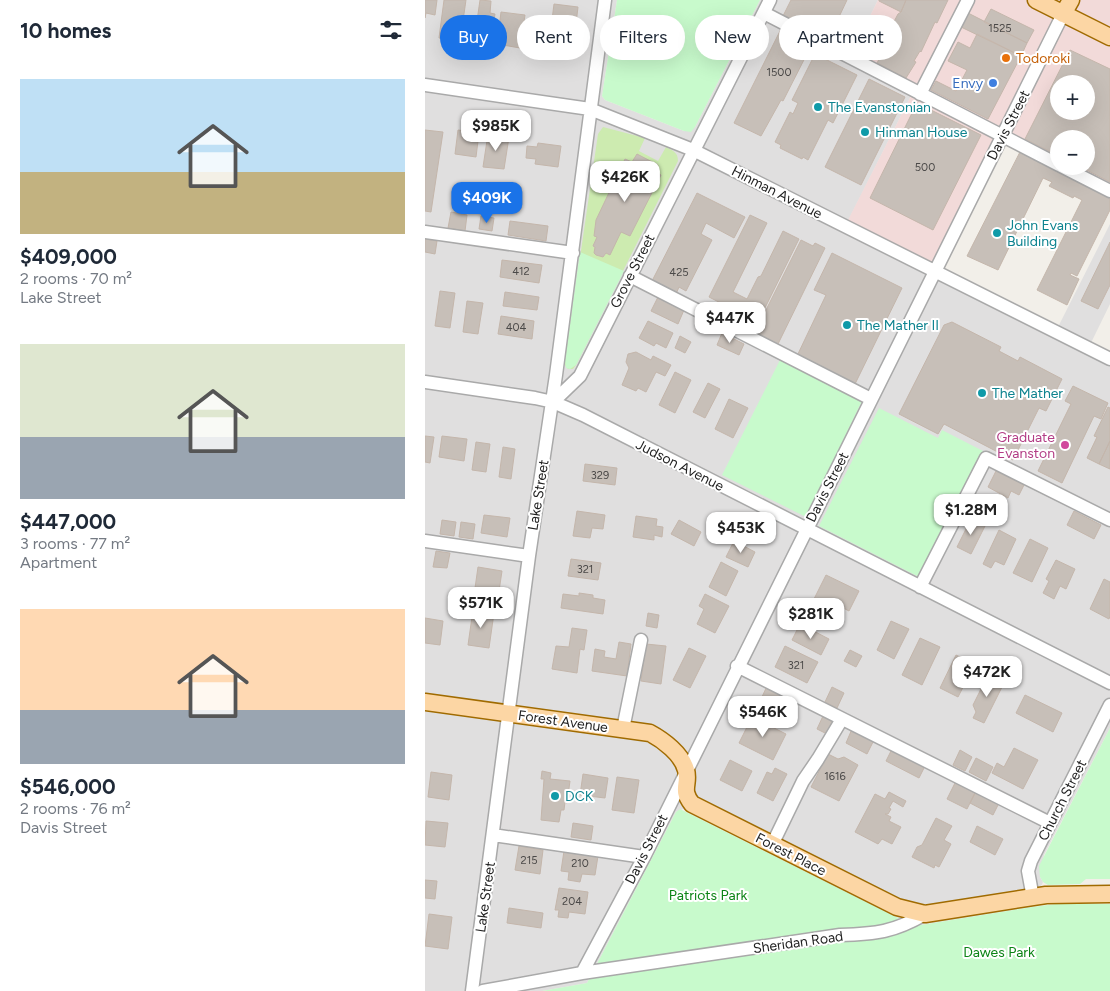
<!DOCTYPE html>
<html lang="en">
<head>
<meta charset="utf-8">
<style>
	:root { --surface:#fff; --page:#f2f2f3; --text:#1f2937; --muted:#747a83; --accent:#1a73e8 }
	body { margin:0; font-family:Figtree,sans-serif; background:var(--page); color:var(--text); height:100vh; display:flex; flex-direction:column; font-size:19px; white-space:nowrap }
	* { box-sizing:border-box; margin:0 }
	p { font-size:16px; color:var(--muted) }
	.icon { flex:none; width:28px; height:28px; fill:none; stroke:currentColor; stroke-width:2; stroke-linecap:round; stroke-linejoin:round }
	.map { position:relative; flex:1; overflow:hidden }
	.details { display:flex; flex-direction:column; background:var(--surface); width:425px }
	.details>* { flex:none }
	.guide { position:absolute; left:15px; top:15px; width:475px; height:45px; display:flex; gap:10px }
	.fabs { position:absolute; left:625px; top:75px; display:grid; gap:10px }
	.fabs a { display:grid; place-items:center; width:45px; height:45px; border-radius:50%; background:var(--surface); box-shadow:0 5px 20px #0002; font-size:25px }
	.price { position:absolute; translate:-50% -42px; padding:0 11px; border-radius:10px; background:#fff; color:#222; font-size:16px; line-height:32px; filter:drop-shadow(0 1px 2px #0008) }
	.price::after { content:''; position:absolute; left:50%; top:30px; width:15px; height:11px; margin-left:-8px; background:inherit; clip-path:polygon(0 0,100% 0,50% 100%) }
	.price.on { background:var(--accent); color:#fff }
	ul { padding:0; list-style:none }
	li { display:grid; align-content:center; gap:10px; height:265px; padding:0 20px }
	li span { display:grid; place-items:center; height:155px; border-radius:0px; color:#555 }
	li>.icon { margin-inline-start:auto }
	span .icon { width:90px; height:90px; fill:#fffc; stroke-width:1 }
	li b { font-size:21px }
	h2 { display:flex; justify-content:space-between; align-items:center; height:60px; padding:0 20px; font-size:21px }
	.chip { padding:0 18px; border-radius:22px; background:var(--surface); box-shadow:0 5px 20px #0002; font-size:18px; line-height:45px }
	.chip.on { background:var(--accent); color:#fff }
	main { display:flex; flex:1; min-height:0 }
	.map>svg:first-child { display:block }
	.residential { fill:#e0dfdf }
	.commercial { fill:#f2dad9; fill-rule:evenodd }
	.grass { fill:#cdebb0; fill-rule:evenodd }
	.park { fill:#c8facc }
	.building { fill:#c7bfb8; stroke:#c4b6ab; fill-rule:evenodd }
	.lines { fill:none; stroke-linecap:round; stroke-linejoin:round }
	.minor-casing { stroke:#a9a9a9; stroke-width:15 }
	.major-casing { stroke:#a06b00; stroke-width:19 }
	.minor { stroke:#fff; stroke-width:12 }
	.major { stroke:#fcd6a4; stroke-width:16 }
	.food-dot { fill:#e8710a; stroke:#fff; stroke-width:2 }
	.shop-dot { fill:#3f7fe0; stroke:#fff; stroke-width:2 }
	.culture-dot { fill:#0f9aa8; stroke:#fff; stroke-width:2 }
	.hotel-dot { fill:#d1479c; stroke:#fff; stroke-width:2 }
	.labels { text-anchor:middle; stroke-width:4; stroke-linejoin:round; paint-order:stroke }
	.number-label { font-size:11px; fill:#4b4948 }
	.food-label { font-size:14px; fill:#c56008; stroke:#fff; text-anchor:start }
	.shop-label { font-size:14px; fill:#366cbe; stroke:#fff; text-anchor:end }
	.culture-label { font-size:14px; fill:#0d838f; stroke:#fff; text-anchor:start }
	.street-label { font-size:14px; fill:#222; stroke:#fff }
	.hotel-label { font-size:14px; fill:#b23c85; stroke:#fff; text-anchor:end }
	.park-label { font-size:14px; fill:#0c8416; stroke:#fff }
</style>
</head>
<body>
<main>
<section class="details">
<h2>10 homes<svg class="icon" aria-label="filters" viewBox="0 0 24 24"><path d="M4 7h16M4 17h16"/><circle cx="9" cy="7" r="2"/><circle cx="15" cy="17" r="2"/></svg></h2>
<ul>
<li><span style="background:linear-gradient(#bfe0f5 60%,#c2b280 0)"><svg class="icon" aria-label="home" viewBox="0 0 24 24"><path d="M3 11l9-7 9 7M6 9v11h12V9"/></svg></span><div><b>$409,000</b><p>2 rooms · 70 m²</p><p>Lake Street</p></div></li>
<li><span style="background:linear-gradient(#dfe7d0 60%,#9aa5b1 0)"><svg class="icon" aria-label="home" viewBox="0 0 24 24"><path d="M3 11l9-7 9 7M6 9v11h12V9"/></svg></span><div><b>$447,000</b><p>3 rooms · 77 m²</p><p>Apartment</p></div></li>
<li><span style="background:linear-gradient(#ffd9b3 65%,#9aa5b1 0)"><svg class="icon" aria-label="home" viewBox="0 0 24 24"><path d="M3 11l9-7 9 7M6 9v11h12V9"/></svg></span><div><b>$546,000</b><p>2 rooms · 76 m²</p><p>Davis Street</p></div></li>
</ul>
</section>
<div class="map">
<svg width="685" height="991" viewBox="0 0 685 991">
	<rect width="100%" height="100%" fill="#f2efe9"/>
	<!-- residential -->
	<path class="residential" d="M0 0H192L177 96 180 100 259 131 270 127 335 0H453L427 54 490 88 420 227 629 335 685 224V304L662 351 685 363V728L619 855 615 877 618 882 607 907 496 925 475 919 258 809 251 812 162 983 117 991H0Z"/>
	<!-- commercial -->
	<path class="commercial" d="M453 0H685V188L641 166H661V139H634V163L576 134 506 272 419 228 490 88 426 54ZM634 84H661V111H634Z"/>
	<!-- grass -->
	<path class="grass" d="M178 127 220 138 214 151 233 161 241 147C248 151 253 152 253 161L151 365 148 369H143L140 365V361L173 134ZM212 155 233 166 196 232 180 255 178 257 171 255 169 253 170 247 168 246 172 237 169 236Z"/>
	<!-- park -->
	<path class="park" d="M192 0H335L270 127 266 132 259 131 180 100 177 96Z
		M155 252 199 271 151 365 145 369 141 368 140 361Z
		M355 360 437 401 381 517 297 475Z
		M454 408 513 438 517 430 558 451 494 577 394 526Z
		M685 728V879H661L655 884 623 885 618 882 615 877 614 866Z
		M255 809 475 919 496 925 607 907 639 903 685 904V991H117L162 983 251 812Z"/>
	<!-- building -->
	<path class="building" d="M0 0H12L10 15 1 13 0 18Z
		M19 0H41L35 41 14 38Z
		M55 0 66 1 65 13 70 14 68 26 63 25 60 44 49 42Z
		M366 0H422L404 38 358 16Z
		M481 0H523L512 23 510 22 496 52 495 51 489 61 491 62 481 78 452 63 466 37 462 35 473 14 476 12Z
		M481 0 476 12 454 1V0Z
		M129 4 153 7 147 57 103 52 106 26 126 28Z
		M566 9 609 30 602 43 559 22Z
		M76 12 100 15 95 48 72 44Z
		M543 13 602 43 596 56 536 27Z
		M356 29 387 44 358 101 356 100 336 136 309 123Z
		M552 34 596 56 563 119 506 90 511 81 531 91 542 70 523 61 533 42 545 48Z
		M645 50 685 69V182L654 166H661V139H634V156L600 139ZM634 84H661V111H634Z
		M390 54 432 75 408 123 403 120 383 160 378 157 377 159 355 148 356 145 350 142 365 112 368 114 373 103 367 100Z
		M444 79 480 97 436 185 400 167Z
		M492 103 556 135 508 230 445 198Z
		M0 130 18 132 6 212 0 211Z
		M33 130 54 133 51 157 30 154Z
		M63 134 84 137 79 169 58 167Z
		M113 143 136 146 133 167 110 164 111 159 101 158 102 146 112 147Z
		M596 150 685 195V210L652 276 646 273 645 275 654 279 642 305 612 290 657 200 649 196 648 198 624 186 627 182 618 178 573 270 542 256Z
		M212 154 233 165 230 172 236 175 205 236 196 232 185 255 181 253 178 257 171 255 169 253 170 247 168 246 172 237 169 236 171 220 200 159 207 162Z
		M81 184 96 187 93 210 78 207Z
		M272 193 320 217 309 238 281 223 276 234 287 240 261 291 254 287 251 294 227 281Z
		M26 212 42 215 40 231 23 228Z
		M325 215 342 223 308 292 322 299 333 277 336 276 358 231 374 239 333 322 284 297Z
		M56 216 69 218 67 231 54 229Z
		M85 221 123 226 121 241 83 235Z
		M0 239 12 241 10 254 0 252Z
		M376 240 388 246 390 243 400 248 352 346 329 334Z
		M685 242V285L673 309 656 301Z
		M407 253 477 288 430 384 372 356 401 295 389 290Z
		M77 260 117 265 114 283 75 277Z
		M15 291 30 293 25 328 10 326Z
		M80 292 114 297 112 310 78 306Z
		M233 297 259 310 253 324 226 311Z
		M42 301 58 303 53 334 38 332Z
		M76 316 109 321 107 339 73 334Z
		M223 321 248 333 241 348 231 343 229 346 214 338Z
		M527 322 576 347 574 351 593 361 595 357 637 379 621 411 614 408 588 460 519 424 513 434 474 414 519 325Z
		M297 333 319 344 314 355 292 345Z
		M255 336 266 342 260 353 250 348Z
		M211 352 226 360 228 356 246 365 240 376 231 372 221 392 213 388 211 391 197 385 204 368 201 362 203 354Z
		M250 372 266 380 250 413 234 405Z
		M283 383 295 389 280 418 268 412Z
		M648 386 683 403 676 419 669 416 637 483 613 471 646 404 640 401Z
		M304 399 323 408 308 438 290 429Z
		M683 407 685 408V441L674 464 662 458 672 437 669 436Z
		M0 436 9 437 5 463 0 462Z
		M17 436 42 439 39 461 14 457Z
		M685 441V469L674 464Z
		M51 442 65 444 61 472 47 470Z
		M78 447 90 449 86 479 74 477Z
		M160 464 192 468 190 485 158 481Z
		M571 471 599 485 594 495 586 491 583 498 563 487Z
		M152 511 180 515 178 529 167 528 165 538 148 536Z
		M649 511 676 525 669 539 642 525Z
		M59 515 85 518 82 537 56 533Z
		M211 516 232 519 231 526 238 527 237 537 229 535V540L208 537Z
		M546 519 560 526 546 554 532 547Z
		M17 520 31 522 29 536 15 534Z
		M254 520 276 532 269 546 246 534Z
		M36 522 50 524 48 539 34 537Z
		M574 530 591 539 579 565 570 561 566 568 558 564Z
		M605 539 623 548 607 582 588 573Z
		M309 541 330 552 323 567 301 557Z
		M11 551 25 553 22 568 8 567Z
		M146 559 176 563 173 580 143 576Z
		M631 560 650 569 641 589 635 586 629 599 618 593 624 581 621 579Z
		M296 562 313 571 301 596 284 587Z
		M53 567 77 571 74 591 50 588Z
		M401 575 434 591 424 611 405 601 403 606 389 599Z
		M679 579 685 582V616L684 619 665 609Z
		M154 593 168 595V598L180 600 178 614 136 608 138 594 154 596Z
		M280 594 304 606 290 633 272 624 279 609 274 606Z
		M48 610 69 613 64 648 43 645Z
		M223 613 234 615 232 628 221 626Z
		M0 618 18 621 15 645 0 643Z
		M466 621 484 629 469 659 452 650Z
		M375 624 404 639 396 655 367 640Z
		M147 628 162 630 159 650 155 649 152 673 127 669 131 646 144 647Z
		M495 638 515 647 497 685 477 675Z
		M194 642 206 644 202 676 167 671 170 649 180 651 179 657 191 659Z
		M221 644 241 646 236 684 216 681Z
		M360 646 393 662 382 683 350 667Z
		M264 648 281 656 265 688 248 680Z
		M425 650 437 656 431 667 419 661Z
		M531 655 550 664 533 697 515 688Z
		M563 675 579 683 559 723 548 718 551 712 548 705Z
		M342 686 372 701 361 723 332 708Z
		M407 687 419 693 412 708 400 702Z
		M600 695 637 713 628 732 591 713Z
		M398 716 408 722 402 734 392 729Z
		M327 717 361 734 348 760 314 743Z
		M427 729 449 740 442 754 421 743Z
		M468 747 501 764 494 778 461 761Z
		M589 748 613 760 598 789 567 773 572 763 579 767Z
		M535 750 547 757 540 771 528 765Z
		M403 754 413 759 419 757 433 765 414 801 386 787Z
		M551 758 568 767 561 781 544 772Z
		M305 760 327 771 317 791 295 780Z
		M350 768 362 774 348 801 332 793 342 772 347 774Z
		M117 771 126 773 125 779 145 781 142 803 140 802 139 810H136L134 822 116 820 119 779H116Z
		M6 772 27 775 24 800 3 797Z
		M158 774 183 778 180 798 155 795Z
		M192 777 214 780 209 813 187 810Z
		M531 781 551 791 542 809 522 799Z
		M551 791 574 803 568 815 545 803Z
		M464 792 481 801 478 807 468 801 464 808 466 809 463 814H460L466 817 464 821 476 827 467 844 457 839 453 844 430 832 450 794 460 799Z
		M511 818 527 826 519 840 526 844 514 867 510 865 509 868 487 857 492 847 497 845Z
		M1 821 23 823 20 847 0 845Z
		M148 823 168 826 166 840 146 837Z
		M552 826 578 839 570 855 545 842Z
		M94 846 118 850 115 874 90 870Z
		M139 851 173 856 170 875 157 874 155 882 143 880 144 872 136 871Z
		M0 880 12 881 10 899 0 898Z
		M134 888 163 892 160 914 144 912 143 918 133 917 134 910H130Z
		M84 908 118 913 116 928 82 923Z
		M4 914 27 917 23 949 0 946Z"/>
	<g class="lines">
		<defs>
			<path id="minor" d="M339 13 634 165
				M0 85 165 109 268 150 685 359
				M495 94 543 0
				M636 166 685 191
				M0 232 148 253
				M205 276 446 399
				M0 382 110 398 128 402 158 415 685 683
				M128 402 155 376 345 0
				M0 541 104 556
				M495 587 561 458 685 520
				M312 666 625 823
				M198 729 216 640
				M68 835 219 857
				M347 845 378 781 393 759 417 719
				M608 898 603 871 606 861 685 705
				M157 973 219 857 638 14
				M47 991 104 556 131 375 180 0
				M58 991 157 973 415 935C451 934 469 932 500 914"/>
			<path id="major" d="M611 0 685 37
				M638 14 646 0
				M0 702 225 733C238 740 257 754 261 770 265 784 255 789 267 804L472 907 500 914 621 895 685 894"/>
		</defs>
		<!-- minor casing -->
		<use href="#minor" class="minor-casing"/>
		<!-- major casing -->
		<use href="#major" class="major-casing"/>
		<!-- minor -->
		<use href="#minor" class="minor"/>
		<!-- major -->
		<use href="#major" class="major"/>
	</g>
	<!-- markers -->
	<circle class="food-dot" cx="581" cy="58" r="5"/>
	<circle class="shop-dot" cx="568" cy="83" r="5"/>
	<g class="culture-dot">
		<circle cx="393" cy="107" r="5"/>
		<circle cx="440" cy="132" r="5"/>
		<circle cx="572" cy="233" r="5"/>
		<circle cx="422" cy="325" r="5"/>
		<circle cx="557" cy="393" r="5"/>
		<circle cx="130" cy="796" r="5"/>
	</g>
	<circle class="hotel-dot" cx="640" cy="445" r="5"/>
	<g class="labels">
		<!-- number labels -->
		<g class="number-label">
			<text x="575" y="32">1525</text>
			<text x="354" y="76">1500</text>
			<text x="500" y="171">500</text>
			<text x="96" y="275">412</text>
			<text x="254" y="276">425</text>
			<text x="91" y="331">404</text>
			<text x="175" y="479">329</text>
			<text x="160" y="573">321</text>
			<text x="371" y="669">321</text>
			<text x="410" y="780">1616</text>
			<text x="104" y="864">215</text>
			<text x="155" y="867">210</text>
			<text x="147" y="905">204</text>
		</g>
		<!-- food labels -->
		<g class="food-label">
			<text x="591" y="63">Todoroki</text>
		</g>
		<!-- shop labels -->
		<g class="shop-label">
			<text x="558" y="88">Envy</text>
		</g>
		<!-- culture labels -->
		<g class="culture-label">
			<text x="403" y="112">The Evanstonian</text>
			<text x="450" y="137">Hinman House</text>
			<text x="582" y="230">John Evans<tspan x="582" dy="16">Building</tspan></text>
			<text x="432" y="330">The Mather II</text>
			<text x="567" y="398">The Mather</text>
			<text x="140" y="801">DCK</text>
		</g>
		<!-- street labels -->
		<g class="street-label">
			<text transform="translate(583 125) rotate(-63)" y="5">Davis Street</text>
			<text transform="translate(352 192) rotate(27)" y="5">Hinman Avenue</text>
			<text transform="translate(207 271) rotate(-63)" y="5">Grove Street</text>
			<text transform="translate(255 465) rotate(27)" y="5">Judson Avenue</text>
			<text transform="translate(402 487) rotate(-63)" y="5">Davis Street</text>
			<text transform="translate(113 495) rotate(-81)" y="5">Lake Street</text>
			<text transform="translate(138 721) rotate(8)" y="5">Forest Avenue</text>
			<text transform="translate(637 800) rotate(-63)" y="5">Church Street</text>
			<text transform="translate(221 849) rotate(-63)" y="5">Davis Street</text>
			<text transform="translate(366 854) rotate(27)" y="5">Forest Place</text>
			<text transform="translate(60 897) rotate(-82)" y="5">Lake Street</text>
			<text transform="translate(373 942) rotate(-8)" y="5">Sheridan Road</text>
		</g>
		<!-- hotel labels -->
		<g class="hotel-label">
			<text x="630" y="442">Graduate<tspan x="630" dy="16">Evanston</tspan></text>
		</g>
		<!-- park labels -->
		<g class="park-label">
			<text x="283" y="900">Patriots Park</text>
			<text x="574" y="957">Dawes Park</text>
		</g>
	</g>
</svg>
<div class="fabs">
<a>+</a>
<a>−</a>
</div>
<b class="price" style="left:71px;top:152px">$985K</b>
<b class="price" style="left:200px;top:203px">$426K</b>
<b class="price on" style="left:62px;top:224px">$409K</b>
<b class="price" style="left:305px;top:344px">$447K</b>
<b class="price" style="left:546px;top:536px">$1.28M</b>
<b class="price" style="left:316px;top:554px">$453K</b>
<b class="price" style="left:56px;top:629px">$571K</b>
<b class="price" style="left:386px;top:640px">$281K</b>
<b class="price" style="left:562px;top:698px">$472K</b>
<b class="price" style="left:338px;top:738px">$546K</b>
<div class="guide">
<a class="chip on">Buy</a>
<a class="chip">Rent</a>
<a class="chip">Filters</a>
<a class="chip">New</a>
<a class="chip">Apartment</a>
</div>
</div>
</main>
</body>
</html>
